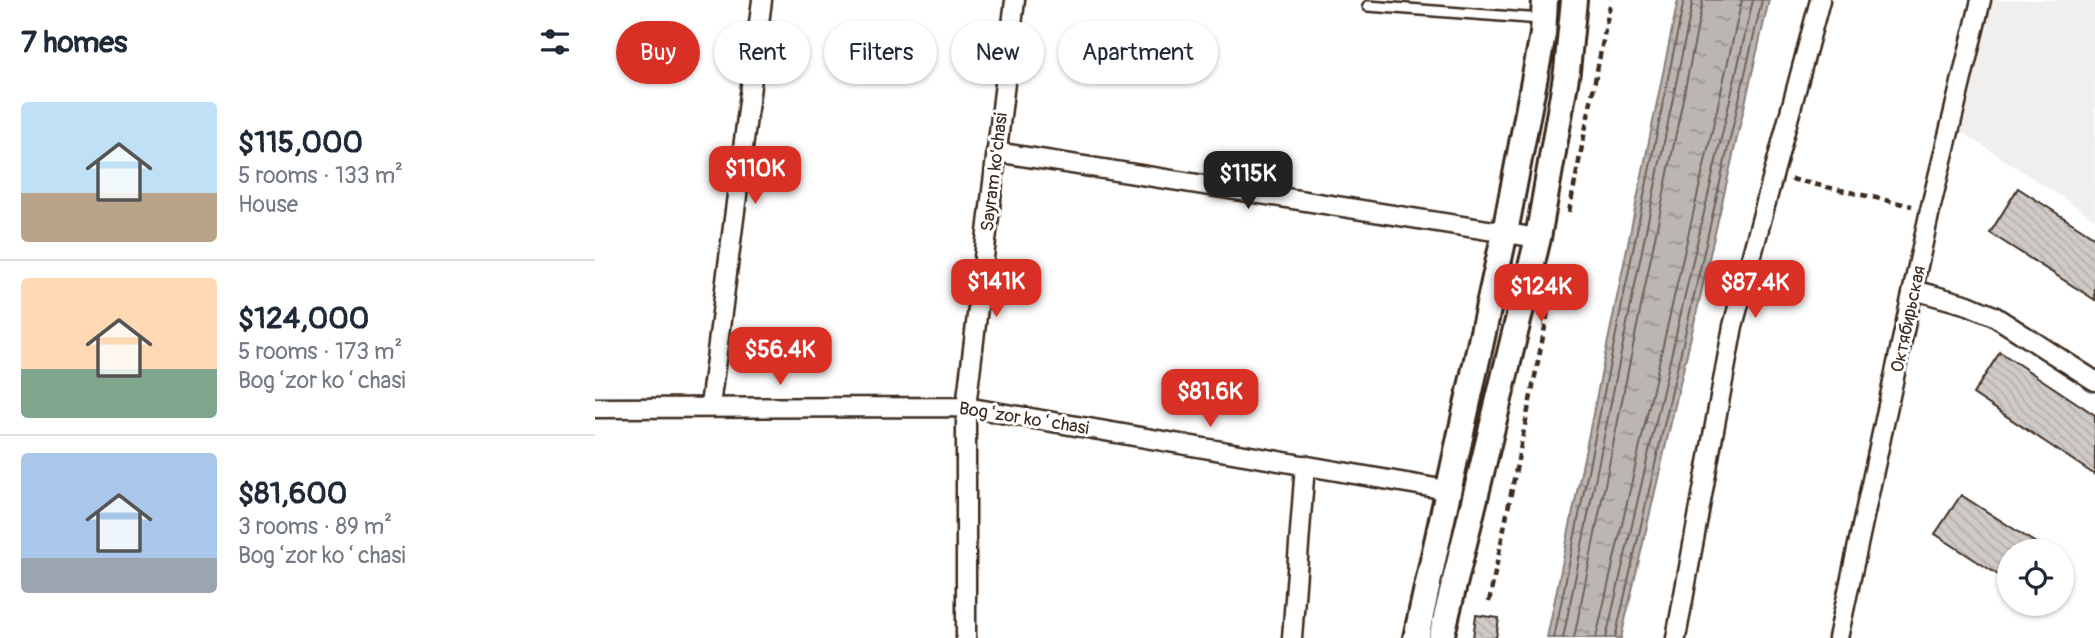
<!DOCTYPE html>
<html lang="en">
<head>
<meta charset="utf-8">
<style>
	:root { --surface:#fff; --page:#f2f2f3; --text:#1f2937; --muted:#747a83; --line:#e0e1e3; --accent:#d93025 }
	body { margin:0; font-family:Pangolin,sans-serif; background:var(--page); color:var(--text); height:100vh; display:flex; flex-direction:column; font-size:26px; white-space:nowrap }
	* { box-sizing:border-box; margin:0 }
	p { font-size:23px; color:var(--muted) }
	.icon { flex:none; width:38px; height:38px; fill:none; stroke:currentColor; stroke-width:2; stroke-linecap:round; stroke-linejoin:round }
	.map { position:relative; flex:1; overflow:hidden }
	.sheet { display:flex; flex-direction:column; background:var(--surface); width:595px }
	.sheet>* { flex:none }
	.hud { position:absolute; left:21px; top:21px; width:665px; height:63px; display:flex; gap:14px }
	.fabs { position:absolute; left:1402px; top:539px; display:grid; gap:14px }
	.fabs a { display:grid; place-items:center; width:77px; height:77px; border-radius:50%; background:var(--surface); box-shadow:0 2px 5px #0004; font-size:35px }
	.price { position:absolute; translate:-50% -60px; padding:0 16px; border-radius:14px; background:var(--accent); color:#fff; font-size:23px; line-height:46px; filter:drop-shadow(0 2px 4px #0008) }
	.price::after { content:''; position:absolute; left:50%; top:42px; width:21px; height:16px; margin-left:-10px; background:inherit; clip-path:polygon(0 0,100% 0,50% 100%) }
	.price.active { background:#222; color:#fff }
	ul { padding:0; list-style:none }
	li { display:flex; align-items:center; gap:21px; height:175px; padding:0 21px }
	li+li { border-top:2px solid var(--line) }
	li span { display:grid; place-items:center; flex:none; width:196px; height:140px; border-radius:7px; color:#555 }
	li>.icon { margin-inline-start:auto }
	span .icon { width:84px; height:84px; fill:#fffc; stroke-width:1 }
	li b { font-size:30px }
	h2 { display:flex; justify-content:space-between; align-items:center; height:84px; padding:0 21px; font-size:30px }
	.chip { padding:0 24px; border-radius:32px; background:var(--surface); box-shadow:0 2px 5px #0004; font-size:24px; line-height:63px }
	.chip.active { background:var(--accent); color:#fff }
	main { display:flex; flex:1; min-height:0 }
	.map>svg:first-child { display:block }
	.built { fill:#f1efee }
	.water { fill:url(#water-ripples); stroke:#887e77; stroke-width:2 }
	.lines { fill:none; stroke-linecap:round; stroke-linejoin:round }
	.shore { stroke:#6f625a; stroke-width:2 }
	.building { fill:url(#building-back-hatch); stroke:#3b2a1e; stroke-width:2 }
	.service-casing { stroke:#3b2a1e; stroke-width:14 }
	.minor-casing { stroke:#3b2a1e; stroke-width:23 }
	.secondary-casing { stroke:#3b2a1e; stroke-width:30 }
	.path { stroke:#3b2a1e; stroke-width:4.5; stroke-dasharray:7 5; stroke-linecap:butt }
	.service { stroke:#fff; stroke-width:9 }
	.minor { stroke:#fff; stroke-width:18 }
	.secondary { stroke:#fff; stroke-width:24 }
	.labels { text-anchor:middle; stroke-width:6; stroke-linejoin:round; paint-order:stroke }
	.street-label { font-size:18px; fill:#3b2a1e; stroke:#fff }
</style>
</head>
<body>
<main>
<section class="sheet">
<h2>7 homes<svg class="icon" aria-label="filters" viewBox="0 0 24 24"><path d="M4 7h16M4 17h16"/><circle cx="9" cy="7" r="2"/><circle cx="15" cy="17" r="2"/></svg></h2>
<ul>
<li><span style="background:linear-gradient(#bfe0f5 65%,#b9a48a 0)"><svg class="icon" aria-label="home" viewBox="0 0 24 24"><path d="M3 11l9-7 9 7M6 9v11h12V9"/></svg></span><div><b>$115,000</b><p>5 rooms · 133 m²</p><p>House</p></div></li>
<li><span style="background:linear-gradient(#ffd9b3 65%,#7fa58c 0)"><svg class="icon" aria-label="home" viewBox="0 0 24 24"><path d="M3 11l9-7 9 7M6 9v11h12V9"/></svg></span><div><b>$124,000</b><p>5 rooms · 173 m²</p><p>Bogʻzor koʻchasi</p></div></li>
<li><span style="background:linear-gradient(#a9c7e8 75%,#9aa5b1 0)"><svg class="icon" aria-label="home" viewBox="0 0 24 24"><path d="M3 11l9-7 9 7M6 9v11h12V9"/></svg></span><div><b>$81,600</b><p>3 rooms · 89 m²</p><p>Bogʻzor koʻchasi</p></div></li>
</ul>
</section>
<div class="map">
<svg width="1500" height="638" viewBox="0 0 1500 638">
	<defs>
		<pattern id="water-ripples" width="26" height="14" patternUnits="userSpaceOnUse" patternTransform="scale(1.75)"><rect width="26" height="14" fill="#bcb6b3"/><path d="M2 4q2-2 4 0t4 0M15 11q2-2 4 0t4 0" fill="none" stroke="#9a9491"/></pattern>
		<pattern id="building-back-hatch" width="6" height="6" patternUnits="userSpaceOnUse" patternTransform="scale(1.75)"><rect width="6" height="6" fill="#cfcac7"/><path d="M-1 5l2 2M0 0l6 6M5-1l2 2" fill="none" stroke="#b3aeaa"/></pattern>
	</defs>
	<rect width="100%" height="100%" fill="#fff"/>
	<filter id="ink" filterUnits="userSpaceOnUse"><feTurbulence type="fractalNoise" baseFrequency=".0143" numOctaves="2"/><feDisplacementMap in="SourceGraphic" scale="14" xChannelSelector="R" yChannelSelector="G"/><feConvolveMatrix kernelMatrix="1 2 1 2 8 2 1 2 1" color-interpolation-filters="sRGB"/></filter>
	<g filter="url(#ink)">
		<!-- built -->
		<path class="built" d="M1378 0H1500V219L1347 119Z"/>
		<!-- water -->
		<path class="water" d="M1083 0H1174L1026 638H952Z"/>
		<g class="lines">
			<!-- shore -->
			<path class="shore" d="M959 638 1089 0
				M968 638 1098 0
				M979 638 1108 0
				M1001 638 1147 0
				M1011 638 1158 0
				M1020 638 1167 0"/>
		</g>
		<!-- building -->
		<path class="building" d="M1423 188 1500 238V300L1395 233Z
			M1405 352 1500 415V475L1378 394Z
			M1366 495 1453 551H1414V582L1340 534Z
			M881 615 904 618 901 638H878Z"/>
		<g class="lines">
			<defs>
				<path id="service" d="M773 6 946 19"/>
				<path id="minor" d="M401 152 943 238
					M1319 290 1373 305 1399 316 1500 381
					M115 406 167 0
					M0 408 371 407 852 490
					M371 638V407L420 0
					M697 638 710 465
					M1081 638 1138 326 1225 0
					M1243 638 1335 210 1386 0"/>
				<path id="secondary" d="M821 638 910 232 948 34 950 0
					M846 638 943 238 972 71 979 0"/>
			</defs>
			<!-- service casing -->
			<use href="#service" class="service-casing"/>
			<!-- minor casing -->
			<use href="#minor" class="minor-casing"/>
			<!-- secondary casing -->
			<use href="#secondary" class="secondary-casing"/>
			<!-- path -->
			<path class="path" d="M1196 179 1317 206
				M974 212 1016 0
				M894 602 962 268"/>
			<!-- service -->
			<use href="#service" class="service"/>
			<!-- minor -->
			<use href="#minor" class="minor"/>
			<!-- secondary -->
			<use href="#secondary" class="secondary"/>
		</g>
	</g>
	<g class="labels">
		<!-- street labels -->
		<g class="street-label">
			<text transform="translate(399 172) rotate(-83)" y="6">Sayram ko'chasi</text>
			<text transform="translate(1313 319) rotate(-78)" y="6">Октябирьская</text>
			<text transform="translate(429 418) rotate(9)" y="6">Bogʻzor koʻchasi</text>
		</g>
	</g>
</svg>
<div class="fabs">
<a><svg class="icon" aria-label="locate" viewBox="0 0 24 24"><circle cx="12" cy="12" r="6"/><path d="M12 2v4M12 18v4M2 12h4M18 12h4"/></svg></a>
</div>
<b class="price" style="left:160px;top:206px">$110K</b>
<b class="price active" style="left:653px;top:211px">$115K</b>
<b class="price" style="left:401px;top:319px">$141K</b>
<b class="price" style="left:1160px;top:320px">$87.4K</b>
<b class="price" style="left:946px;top:324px">$124K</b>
<b class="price" style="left:185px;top:387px">$56.4K</b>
<b class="price" style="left:615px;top:429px">$81.6K</b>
<div class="hud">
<a class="chip active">Buy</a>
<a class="chip">Rent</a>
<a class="chip">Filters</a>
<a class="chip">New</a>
<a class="chip">Apartment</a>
</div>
</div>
</main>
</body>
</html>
